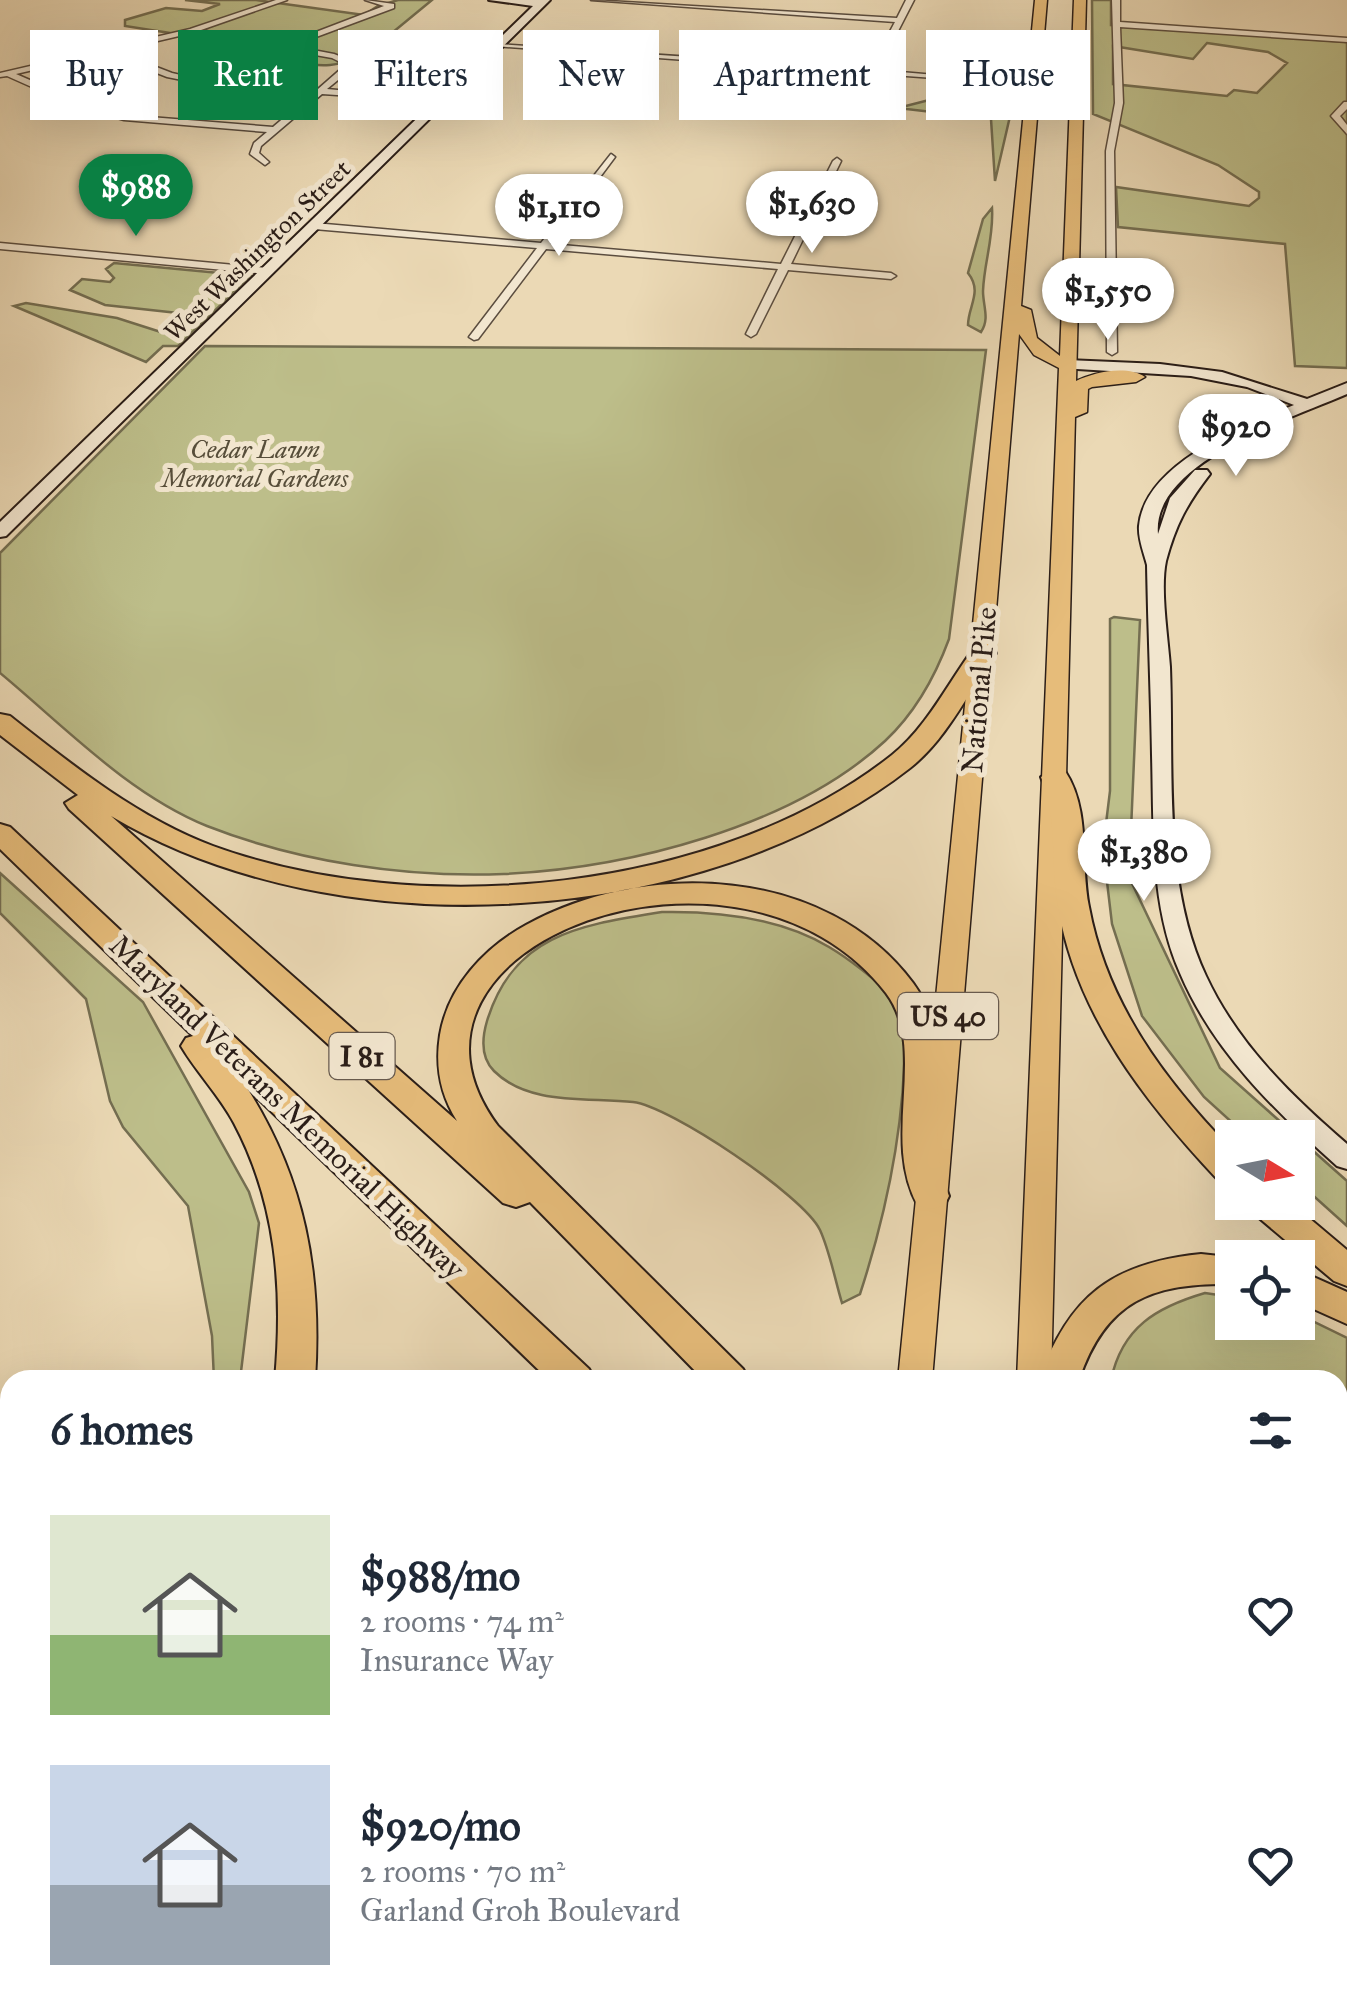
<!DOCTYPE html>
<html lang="en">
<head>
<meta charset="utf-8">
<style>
	:root { --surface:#fff; --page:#f6f6f7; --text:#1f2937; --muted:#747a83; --accent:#0b8043 }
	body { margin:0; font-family:"IM FELL Great Primer",serif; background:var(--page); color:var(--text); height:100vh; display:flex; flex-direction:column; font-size:38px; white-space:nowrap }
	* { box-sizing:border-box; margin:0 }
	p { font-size:32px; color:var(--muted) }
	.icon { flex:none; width:55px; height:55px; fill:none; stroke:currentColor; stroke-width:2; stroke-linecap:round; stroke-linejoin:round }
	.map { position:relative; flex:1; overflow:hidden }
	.sheet { position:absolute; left:0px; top:1370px; width:1348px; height:642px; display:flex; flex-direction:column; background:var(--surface); border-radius:30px 30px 0 0; box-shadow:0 10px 40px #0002 }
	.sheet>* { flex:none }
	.banner { position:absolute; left:30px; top:30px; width:1288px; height:90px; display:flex; gap:20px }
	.needle { width:65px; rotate:100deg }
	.tools { position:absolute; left:1215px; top:1120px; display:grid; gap:20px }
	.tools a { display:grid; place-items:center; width:100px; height:100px; border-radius:0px; background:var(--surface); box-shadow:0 10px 40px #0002; font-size:50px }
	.price { position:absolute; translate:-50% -85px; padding:0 22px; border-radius:35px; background:#fff; color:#222; font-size:32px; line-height:65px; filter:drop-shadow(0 2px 5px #0008) }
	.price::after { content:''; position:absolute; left:50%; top:60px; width:30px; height:22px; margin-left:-15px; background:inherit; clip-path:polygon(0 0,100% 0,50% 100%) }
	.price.on { background:var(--accent); color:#fff }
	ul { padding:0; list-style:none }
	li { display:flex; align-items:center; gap:30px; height:250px; padding:0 50px }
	li span { display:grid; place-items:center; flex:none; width:280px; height:200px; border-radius:0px; color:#555 }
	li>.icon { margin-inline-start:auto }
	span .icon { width:120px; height:120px; fill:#fffc; stroke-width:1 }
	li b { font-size:42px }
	h2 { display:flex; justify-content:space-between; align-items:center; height:120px; padding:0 50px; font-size:42px }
	.pill { padding:0 35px; border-radius:0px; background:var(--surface); box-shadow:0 10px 40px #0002; font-size:35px; line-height:90px }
	.pill.on { background:var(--accent); color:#fff }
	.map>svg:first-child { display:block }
	.green { fill:#bdbe8a; stroke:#746e51; stroke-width:2.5; fill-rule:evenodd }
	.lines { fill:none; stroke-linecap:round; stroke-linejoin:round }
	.street-casing { stroke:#5b4d3f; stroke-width:3 }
	.secondary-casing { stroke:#2b1e18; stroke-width:4 }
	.primary-casing { stroke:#2b1e18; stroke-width:3 }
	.highway-casing { stroke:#2b1e18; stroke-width:4 }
	.street { fill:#f2e6cf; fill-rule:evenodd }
	.secondary { fill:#f2e6cf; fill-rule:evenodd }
	.primary { fill:#e6bc7a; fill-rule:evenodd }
	.highway { fill:#e6bc7a; fill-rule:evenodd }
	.labels { text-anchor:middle; stroke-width:10; stroke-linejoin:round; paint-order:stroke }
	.far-street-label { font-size:25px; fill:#2b1e18; stroke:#f2e6cf }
	.far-park-label { font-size:25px; font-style:italic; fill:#574e3a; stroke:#f2e6cf }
	.shield { fill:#f2e6cf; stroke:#675a4f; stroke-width:2.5 }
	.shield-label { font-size:28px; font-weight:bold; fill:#2b1e18 }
	.street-label { font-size:30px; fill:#2b1e18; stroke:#f2e6cf }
</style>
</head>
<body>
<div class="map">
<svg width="1347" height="2011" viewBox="0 0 1347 2011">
	<rect width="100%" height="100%" fill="#ebd9b5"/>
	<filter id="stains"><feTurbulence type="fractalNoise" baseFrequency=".002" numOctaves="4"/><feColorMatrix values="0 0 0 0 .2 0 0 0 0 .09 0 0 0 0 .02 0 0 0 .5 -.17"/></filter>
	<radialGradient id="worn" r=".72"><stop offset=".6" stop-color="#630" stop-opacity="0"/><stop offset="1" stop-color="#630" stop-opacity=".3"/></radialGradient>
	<!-- green -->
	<path class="green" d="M185 0H256L364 15 378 6 398 0H432L387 37 489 46 419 114H410L461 64 471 49C440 47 401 37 370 44 352 48 348 65 330 65 297 67 283 56 245 65L240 64 242 58 236 55 170 33 125 26V20L166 8 202 11 220 4Z
		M1092 0H1111V25L1347 42V368L1295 366 1285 244 1118 227 1116 187 1249 206 1259 198V192L1218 165 1093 114ZM1207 43 1268 52 1287 63 1257 93 1234 90 1227 96 1113 84V46L1193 59Z
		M1003 81 1017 86 995 181 991 119 997 93 949 114 898 108Z
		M992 208C994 237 984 263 983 291 983 306 990 319 981 332L968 325C968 306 983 292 968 273L983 219Z
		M114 263 251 276 178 346H163L146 362 14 306 26 303 117 318 167 334 187 314 105 305 70 290 82 279 110 282 114 278 106 269Z
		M205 346 986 350 949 639C935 677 915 713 885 741 792 827 628 868 504 874 406 878 299 862 207 826 128 794 64 726 0 673V553Z
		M1114 617 1140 620 1129 877 1220 1068 1347 1181V1226L1298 1182V1138L1248 1137 1204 1097 1142 1016 1112 924 1103 848 1110 791V619Z
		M0 873 143 1002 249 1192 259 1223 240 1380H214L212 1336 188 1206 123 1127 110 1101 86 999 0 913Z
		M662 912C718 911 779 917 829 947 856 963 880 985 904 1005 909 1102 890 1202 860 1294L842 1303C835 1280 830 1252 820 1230 804 1196 670 1106 633 1102 588 1097 529 1106 494 1071 480 1057 482 1038 487 1021 514 933 582 925 662 912Z
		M1205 1293 1232 1297V1322H1298V1314L1347 1338V1763L1338 1758V1380H1111C1122 1327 1157 1307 1205 1293Z
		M585 2003V2002L794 2003 790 2011H572Z"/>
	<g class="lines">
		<defs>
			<path id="street" d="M276 0H287L201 30 282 45 384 6 365 0 394 4V8L292 46 334 54 349 60V71L327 89 446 100 442 102 322 94 261 146 259 153 269 162 265 165 250 154 254 143 267 132 124 120 72 105 7 76 0 77V73L190 29ZM192 33 332 58 342 63V68L318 89 207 81 172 73 115 51ZM106 53 167 77 207 85 313 93 273 127 125 115 78 101 16 74Z
				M591 0 897 18 906 0H914L878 70 993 80 989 82 494 46 498 44 870 69 895 22Z
				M1112 0H1120V22L1347 38V42L1120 27 1123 103 1114 151 1117 352 1112 355 1107 352 1106 151 1115 103Z
				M1344 102H1347V109L1340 116 1347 125V134L1331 116Z
				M611 154 615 157 550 244 781 264 833 161 837 158 841 161 791 264 891 273 896 276 891 279 788 270 756 334 751 337 746 334 778 269 546 249 478 339 474 340 469 337 537 248 314 229 309 226 314 223 541 243Z
				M0 243 267 268 272 271 267 274 0 249Z"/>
			<path id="secondary" d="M489 0H550L6 536 0 537V522L533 6Z
				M1067 360 1160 364 1222 372 1307 399 1347 383V394C1295 417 1151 462 1158 534L1170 498 1195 470H1207L1210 474C1187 504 1176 524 1166 561 1160 589 1168 638 1170 667 1174 767 1162 883 1206 976 1237 1043 1291 1096 1347 1144V1169L1337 1166C1275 1111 1213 1051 1180 973 1150 905 1154 828 1152 755 1151 692 1148 628 1147 565 1144 553 1138 539 1139 526 1145 463 1243 426 1294 405L1247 387 1191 376 1061 368V362Z"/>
			<path id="primary" d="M1035 0H1047L1021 306 1031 310 1037 338 1060 356 1074 0H1086L1076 381C1095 372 1127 365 1145 377L1136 382 1092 387 1088 389 1087 412 1075 417 1051 1380H1017L1059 368 1034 355 1019 334 932 1380H898Z
				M994 2002H1038L1037 2011H993Z"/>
			<path id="highway" d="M983 645 996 653C969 691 947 739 910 768 702 930 337 951 111 816L457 1121C440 1094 435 1067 440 1035 448 987 484 948 526 925 645 859 826 866 913 983 960 1047 920 1125 949 1196L944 1206 931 1209 918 1206C880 1138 929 1050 886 993 741 805 362 944 498 1126L743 1369 749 1380H704L530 1202 516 1207 503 1203 69 809 65 803 78 795 0 735V714L10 716C72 765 138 818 213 846 418 921 718 893 892 755 927 727 948 683 974 648Z
				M1055 769 1065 771C1091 810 1080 863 1089 907 1107 1004 1165 1081 1232 1150V1185L1219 1181C1146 1103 1076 1015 1058 906 1050 863 1058 819 1041 777Z
				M0 824 10 827 589 1369 595 1380H549L247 1088C305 1179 322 1273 315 1380H275C283 1291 277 1204 234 1123 219 1095 197 1073 181 1046L186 1038 193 1036 0 849Z
				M1247 1202H1290L1347 1250V1286L1334 1281 1252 1212Z
				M1201 1254 1238 1258H1232V1284C1152 1283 1106 1300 1079 1380H1039C1069 1296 1112 1263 1201 1254Z
				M1298 1270 1347 1292V1324L1298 1302Z
				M1338 1857 1347 1861V1960L1338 1956Z
				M229 2002H329L333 2011H232Z
				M810 2002H862L859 2011H807Z
				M1202 2002H1259L1263 2011H1206Z"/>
		</defs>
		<!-- street casing -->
		<use href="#street" class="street-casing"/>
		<!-- secondary casing -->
		<use href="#secondary" class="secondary-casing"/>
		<!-- primary casing -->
		<use href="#primary" class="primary-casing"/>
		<!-- highway casing -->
		<use href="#highway" class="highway-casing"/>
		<!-- street -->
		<use href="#street" class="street"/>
		<!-- secondary -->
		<use href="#secondary" class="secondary"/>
		<!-- primary -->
		<use href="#primary" class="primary"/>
		<!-- highway -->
		<use href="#highway" class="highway"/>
	</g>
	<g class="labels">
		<!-- far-street labels -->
		<g class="far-street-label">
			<text transform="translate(257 250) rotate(-44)" y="9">West Washington Street</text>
		</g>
		<!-- far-park labels -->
		<g class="far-park-label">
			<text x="255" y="458">Cedar Lawn<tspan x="255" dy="29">Memorial Gardens</tspan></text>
		</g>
		<!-- shield labels -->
		<g class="shield">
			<rect x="898" y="993" width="100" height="46" rx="8"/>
			<rect x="329.5" y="1033" width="65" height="46" rx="8"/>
		</g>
		<g class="shield-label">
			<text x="948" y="1026">US 40</text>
			<text x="362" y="1066">I 81</text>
		</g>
		<!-- street labels -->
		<g class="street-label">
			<text transform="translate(979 690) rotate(-85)" y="10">National Pike</text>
			<text transform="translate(287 1107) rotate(44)" y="10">Maryland Veterans Memorial Highway</text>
		</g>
	</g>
	<rect width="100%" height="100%" filter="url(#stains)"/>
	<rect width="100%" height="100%" fill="url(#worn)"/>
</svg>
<div class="tools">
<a><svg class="needle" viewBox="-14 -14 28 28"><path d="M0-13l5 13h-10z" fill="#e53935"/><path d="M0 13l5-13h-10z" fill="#747a83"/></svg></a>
<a><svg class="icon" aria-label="locate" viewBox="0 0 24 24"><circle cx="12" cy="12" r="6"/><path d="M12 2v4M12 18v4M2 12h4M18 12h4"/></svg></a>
</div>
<b class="price on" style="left:136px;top:239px">$988</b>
<b class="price" style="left:812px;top:256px">$1,630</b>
<b class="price" style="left:559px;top:259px">$1,110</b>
<b class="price" style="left:1108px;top:343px">$1,550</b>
<b class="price" style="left:1236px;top:479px">$920</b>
<b class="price" style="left:1144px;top:904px">$1,380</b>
<div class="banner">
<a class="pill">Buy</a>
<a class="pill on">Rent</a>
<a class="pill">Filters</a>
<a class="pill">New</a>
<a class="pill">Apartment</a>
<a class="pill">House</a>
</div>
<section class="sheet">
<h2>6 homes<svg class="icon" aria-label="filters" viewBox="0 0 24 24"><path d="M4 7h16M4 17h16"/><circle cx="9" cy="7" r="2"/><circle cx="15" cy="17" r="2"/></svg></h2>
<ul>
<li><span style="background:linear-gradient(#dfe7d0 60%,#8fb573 0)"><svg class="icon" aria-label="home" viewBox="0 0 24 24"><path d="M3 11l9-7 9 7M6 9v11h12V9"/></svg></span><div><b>$988/mo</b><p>2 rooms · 74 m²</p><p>Insurance Way</p></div><svg class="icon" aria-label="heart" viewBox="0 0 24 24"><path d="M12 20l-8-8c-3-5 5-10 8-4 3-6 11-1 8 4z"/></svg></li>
<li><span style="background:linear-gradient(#c9d6e8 60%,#9aa5b1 0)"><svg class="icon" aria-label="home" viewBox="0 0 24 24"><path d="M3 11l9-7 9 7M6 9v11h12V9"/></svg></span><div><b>$920/mo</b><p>2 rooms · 70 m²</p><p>Garland Groh Boulevard</p></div><svg class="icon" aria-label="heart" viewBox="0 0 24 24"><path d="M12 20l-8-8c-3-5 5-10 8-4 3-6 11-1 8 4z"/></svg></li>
</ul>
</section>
</div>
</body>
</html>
